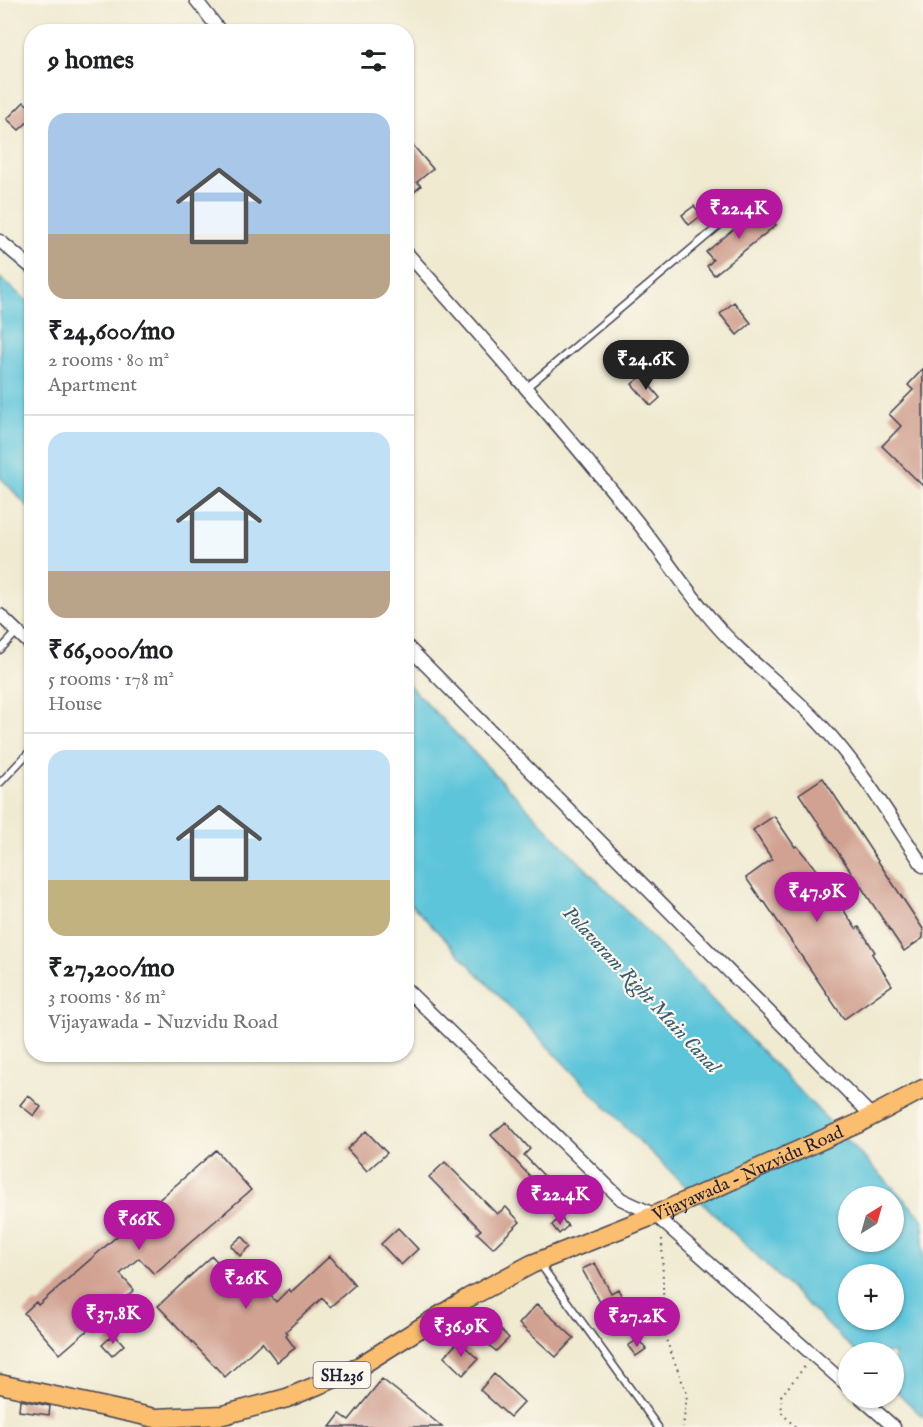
<!DOCTYPE html>
<html lang="en">
<head>
<meta charset="utf-8">
<style>
	:root { --surface:#fff; --page:#f2f2f2; --text:#202124; --muted:#757577; --line:#e0e0e0; --accent:#b5179e }
	body { margin:0; font-family:"IM FELL English",serif; background:var(--page); color:var(--text); height:100vh; display:flex; flex-direction:column; font-size:22px; white-space:nowrap }
	* { box-sizing:border-box; margin:0 }
	p { font-size:20px; color:var(--muted) }
	.icon { flex:none; width:33px; height:33px; fill:none; stroke:currentColor; stroke-width:2; stroke-linecap:round; stroke-linejoin:round }
	.map { position:relative; flex:1; overflow:hidden }
	.side { position:absolute; left:24px; top:24px; width:390px; height:1038px; display:flex; flex-direction:column; background:var(--surface); border-radius:24px; box-shadow:0 2px 4px #0004 }
	.side>* { flex:none }
	.needle { width:39px; rotate:37deg }
	.fabs { position:absolute; left:838px; top:1186px; display:grid; gap:12px }
	.fabs a { display:grid; place-items:center; width:66px; height:66px; border-radius:50%; background:var(--surface); box-shadow:0 2px 4px #0004; font-size:30px }
	.price { position:absolute; translate:-50% -51px; padding:0 14px; border-radius:21px; background:var(--accent); color:#fff; font-size:20px; line-height:39px; filter:drop-shadow(0 2px 3px #0008) }
	.price::after { content:''; position:absolute; left:50%; top:36px; width:18px; height:14px; margin-left:-9px; background:inherit; clip-path:polygon(0 0,100% 0,50% 100%) }
	.price.selected { background:#222; color:#fff }
	ul { padding:0; list-style:none }
	li { display:grid; align-content:center; gap:12px; height:318px; padding:0 24px }
	li+li { border-top:2px solid var(--line) }
	li span { display:grid; place-items:center; height:186px; border-radius:18px; color:#555 }
	li>.icon { margin-inline-start:auto }
	span .icon { width:108px; height:108px; fill:#fffc; stroke-width:1 }
	li b { font-size:26px }
	h2 { display:flex; justify-content:space-between; align-items:center; height:72px; padding:0 24px; font-size:26px }
	.map>svg:first-child { display:block }
	.water { fill:#5dc5da; stroke:#40748a; stroke-width:1.5; fill-rule:evenodd }
	.building { fill:#d1a292 }
	.lines { fill:none; stroke-linecap:round; stroke-linejoin:round }
	.service-casing { stroke:#414052; stroke-width:9 }
	.minor-casing { stroke:#414052; stroke-width:15 }
	.primary-casing { stroke:#414052; stroke-width:21 }
	.path { stroke:#414052; stroke-width:2; stroke-dasharray:1.5 4.5; stroke-linecap:butt }
	.service { stroke:#fff; stroke-width:6 }
	.minor { stroke:#fff; stroke-width:12 }
	.primary { stroke:#fbbd6e; stroke-width:18 }
	.labels { text-anchor:middle; stroke-width:4.5; stroke-linejoin:round; paint-order:stroke }
	.shield { fill:#fbf7ec; stroke:#636270; stroke-width:1.5 }
	.shield-label { font-size:16px; font-weight:bold; fill:#22223b }
	.street-label { font-size:18px; fill:#22223b; stroke:#fbf7ec }
	.water-label { font-size:20px; font-style:italic; fill:#375b73; stroke:#fbf7ec }
</style>
</head>
<body>
<div class="map">
<svg width="923" height="1427" viewBox="0 0 923 1427">
	<rect width="100%" height="100%" fill="#fbf7ec"/>
	<filter id="ink" filterUnits="userSpaceOnUse"><feTurbulence type="fractalNoise" baseFrequency=".0167" numOctaves="2"/><feDisplacementMap in="SourceGraphic" scale="12" xChannelSelector="R" yChannelSelector="G"/><feConvolveMatrix kernelMatrix="1 2 1 2 8 2 1 2 1" color-interpolation-filters="sRGB"/></filter>
	<filter id="wash" filterUnits="userSpaceOnUse"><feTurbulence type="fractalNoise" baseFrequency=".008" numOctaves="4" result="noise"/><feDisplacementMap in="SourceGraphic" scale="24" xChannelSelector="R" yChannelSelector="G"/><feGaussianBlur stdDeviation="1.35" result="paint"/><feColorMatrix in="noise" values="0 0 0 0 0 0 0 0 0 0 0 0 0 0 0 0 0 1.4 0 .05"/><feComposite in="paint" operator="in"/></filter>
	<g filter="url(#wash)">
		<rect width="100%" height="100%" fill="#f0ead1"/>
		<!-- water -->
		<path class="water" d="M0 278 31 304V510L0 477Z
			M406 682 923 1219V1417L894 1389V1353H857L628 1130 407 900ZM849 1197H894V1242H849ZM849 1275H894V1320H849Z"/>
		<g id="blocks">
			<!-- building -->
			<path class="building" d="M24 102 32 109V118L19 130 7 119Z
				M406 137 433 169 417 182 421 186 406 199Z
				M694 206 702 215 689 225 682 215Z
				M761 207 776 225 714 275 707 266 713 260 706 252Z
				M734 302 751 323 737 335 720 314Z
				M923 369V486L882 446 901 426 889 414 913 390 908 385Z
				M642 376 660 398 651 406 632 384Z
				M823 778 923 929V938L904 951 799 794Z
				M774 816 795 847 797 846 822 877 856 929 859 927 875 952 872 954 892 985 844 1019 764 901 763 902 746 878 772 859 753 830Z
				M28 1095 41 1107 34 1116 20 1105Z
				M506 1122 530 1149 524 1155 553 1185 545 1192 491 1135Z
				M366 1131 387 1153 367 1171 347 1149Z
				M216 1150 251 1190 154 1274 139 1258 120 1274 134 1290 60 1354 24 1313 36 1302 38 1305Z
				M445 1162 497 1214 506 1207 520 1222 493 1248 477 1233 481 1230 429 1177Z
				M560 1217 568 1226 559 1234 552 1225Z
				M398 1228 418 1249 401 1265 381 1244Z
				M242 1236 251 1246 240 1256 231 1246Z
				M212 1256 228 1273 242 1262 276 1302 289 1289 291 1292 330 1256 355 1285 330 1307 322 1298 286 1331 288 1334 286 1336 295 1348 277 1362 262 1342 225 1377 158 1306Z
				M595 1263 611 1293 618 1289 624 1301 605 1311 582 1269Z
				M537 1304 574 1338 556 1357 519 1324Z
				M487 1316 509 1338 496 1351 472 1331Z
				M114 1334 124 1345 112 1356 102 1345Z
				M638 1339 646 1349 636 1356 628 1346Z
				M459 1341 478 1359 463 1375 444 1357Z
				M494 1374 524 1402 510 1417 480 1390Z
				M382 1379 434 1420 442 1427H330L340 1414 349 1420Z
				M20 1400 50 1406 49 1415 19 1411Z"/>
		</g>
	</g>
	<g filter="url(#ink)">
		<use href="#blocks" fill-opacity="0" stroke="#414052" stroke-width="1.5"/>
		<g class="lines">
			<defs>
				<path id="service" d="M527 387 739 209
					M0 650 17 632
					M0 783 32 749
					M540 1264 658 1427"/>
				<path id="minor" d="M196 0 221 32
					M0 241 32 268
					M406 252C483 338 559 424 631 514 659 548 683 586 711 619 744 659 788 688 822 726 861 768 891 818 923 866
					M0 615 32 646
					M406 645 872 1116
					M406 989 621 1199 655 1215 849 1387
					M861 1398 894 1427"/>
				<g id="primary">
					<path id="s1" d="M0 1384 155 1418 223 1415 287 1398 352 1371 468 1298 532 1264 655 1215 857 1124 923 1089"/>
				</g>
			</defs>
			<!-- service casing -->
			<use href="#service" class="service-casing"/>
			<!-- minor casing -->
			<use href="#minor" class="minor-casing"/>
			<!-- primary casing -->
			<use href="#primary" class="primary-casing"/>
			<!-- path -->
			<path class="path" d="M662 1239 664 1330 667 1342 687 1394 683 1427
				M795 1427 782 1413 781 1396 806 1365"/>
			<!-- service -->
			<use href="#service" class="service"/>
			<!-- minor -->
			<use href="#minor" class="minor"/>
			<!-- primary -->
			<use href="#primary" class="primary"/>
		</g>
	</g>
	<g class="labels">
		<!-- shield labels -->
		<rect class="shield" x="313.5" y="1362" width="57" height="26" rx="4.5"/>
		<g class="shield-label">
			<text x="342" y="1381">SH236</text>
		</g>
		<!-- street labels -->
		<g class="street-label">
			<text dy="6" stroke="none"><textPath href="#s1" startOffset="807">Vijayawada - Nuzvidu Road</textPath></text>
		</g>
		<!-- water labels -->
		<g class="water-label">
			<text transform="translate(642 989) rotate(47)" y="7">Polavaram Right Main Canal</text>
		</g>
	</g>
</svg>
<div class="fabs">
<a><svg class="needle" viewBox="-14 -14 28 28"><path d="M0-13l5 13h-10z" fill="#e53935"/><path d="M0 13l5-13h-10z" fill="#757577"/></svg></a>
<a>+</a>
<a>−</a>
</div>
<b class="price" style="left:739px;top:240px">₹22.4K</b>
<b class="price selected" style="left:646px;top:391px">₹24.6K</b>
<b class="price" style="left:817px;top:923px">₹47.9K</b>
<b class="price" style="left:560px;top:1226px">₹22.4K</b>
<b class="price" style="left:139px;top:1251px">₹66K</b>
<b class="price" style="left:246px;top:1310px">₹26K</b>
<b class="price" style="left:113px;top:1345px">₹37.8K</b>
<b class="price" style="left:637px;top:1348px">₹27.2K</b>
<b class="price" style="left:461px;top:1358px">₹36.9K</b>
<section class="side">
<h2>9 homes<svg class="icon" aria-label="filters" viewBox="0 0 24 24"><path d="M4 7h16M4 17h16"/><circle cx="9" cy="7" r="2"/><circle cx="15" cy="17" r="2"/></svg></h2>
<ul>
<li><span style="background:linear-gradient(#a9c7e8 65%,#b9a48a 0)"><svg class="icon" aria-label="home" viewBox="0 0 24 24"><path d="M3 11l9-7 9 7M6 9v11h12V9"/></svg></span><div><b>₹24,600/mo</b><p>2 rooms · 80 m²</p><p>Apartment</p></div></li>
<li><span style="background:linear-gradient(#bfe0f5 75%,#b9a48a 0)"><svg class="icon" aria-label="home" viewBox="0 0 24 24"><path d="M3 11l9-7 9 7M6 9v11h12V9"/></svg></span><div><b>₹66,000/mo</b><p>5 rooms · 178 m²</p><p>House</p></div></li>
<li><span style="background:linear-gradient(#bfe0f5 70%,#c2b280 0)"><svg class="icon" aria-label="home" viewBox="0 0 24 24"><path d="M3 11l9-7 9 7M6 9v11h12V9"/></svg></span><div><b>₹27,200/mo</b><p>3 rooms · 86 m²</p><p>Vijayawada - Nuzvidu Road</p></div></li>
</ul>
</section>
</div>
</body>
</html>
